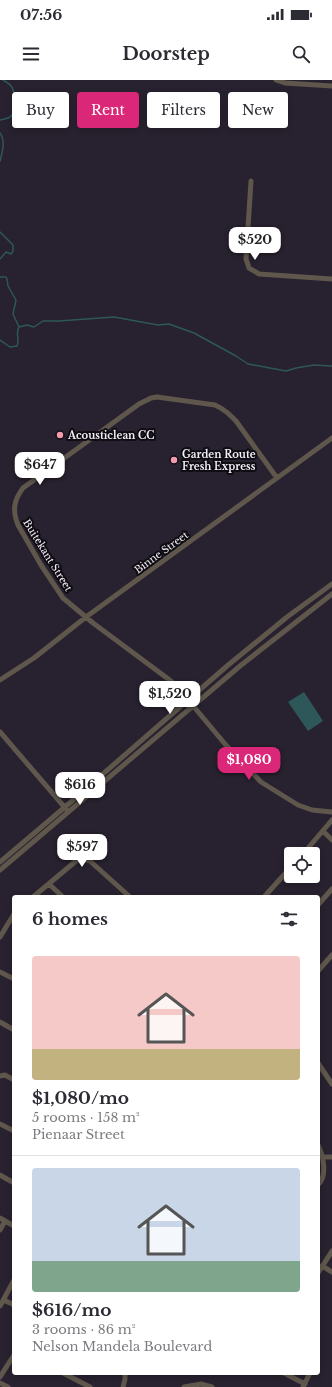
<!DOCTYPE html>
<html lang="en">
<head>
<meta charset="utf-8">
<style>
	:root { --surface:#fff; --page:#f7f7f7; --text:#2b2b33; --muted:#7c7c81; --line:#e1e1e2; --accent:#db2777 }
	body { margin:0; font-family:"Libre Baskerville",serif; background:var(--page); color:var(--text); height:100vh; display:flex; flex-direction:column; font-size:15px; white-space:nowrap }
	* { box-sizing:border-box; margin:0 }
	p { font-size:13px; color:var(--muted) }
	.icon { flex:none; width:22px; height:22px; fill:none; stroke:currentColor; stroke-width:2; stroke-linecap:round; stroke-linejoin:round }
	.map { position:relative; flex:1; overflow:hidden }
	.drawer { position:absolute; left:12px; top:815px; width:308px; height:480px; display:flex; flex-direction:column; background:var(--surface); border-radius:4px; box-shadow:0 2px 6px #0003 }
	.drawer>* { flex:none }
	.guide { position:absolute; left:12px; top:12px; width:308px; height:36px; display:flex; gap:8px }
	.controls { position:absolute; left:284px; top:767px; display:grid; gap:8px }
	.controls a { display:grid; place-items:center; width:36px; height:36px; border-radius:4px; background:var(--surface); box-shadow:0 2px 6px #0003; font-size:20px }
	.price { position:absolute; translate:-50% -34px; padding:0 9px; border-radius:8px; background:#fff; color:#222; font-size:13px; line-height:26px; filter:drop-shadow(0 1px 2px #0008) }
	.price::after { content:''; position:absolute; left:50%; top:24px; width:12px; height:9px; margin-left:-6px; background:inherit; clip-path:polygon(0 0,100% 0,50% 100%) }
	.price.on { background:var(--accent); color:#fff }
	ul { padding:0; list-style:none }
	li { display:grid; align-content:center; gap:8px; height:212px; padding:0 20px }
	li+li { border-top:1px solid var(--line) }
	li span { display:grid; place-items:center; height:124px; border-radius:4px; color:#555 }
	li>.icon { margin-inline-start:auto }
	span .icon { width:72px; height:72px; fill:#fffc; stroke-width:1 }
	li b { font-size:17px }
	h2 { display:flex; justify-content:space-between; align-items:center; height:48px; padding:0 20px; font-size:17px }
	.tag { padding:0 14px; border-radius:4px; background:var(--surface); box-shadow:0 2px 6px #0003; font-size:14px; line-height:36px }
	.tag.on { background:var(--accent); color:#fff }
	.status { display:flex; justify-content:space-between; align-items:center; height:28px; padding:0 20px; background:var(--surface); direction:ltr }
	.status svg { height:11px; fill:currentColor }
	header { display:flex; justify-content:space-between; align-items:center; height:52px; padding:0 20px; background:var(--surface); font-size:18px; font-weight:700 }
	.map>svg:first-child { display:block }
	.water { fill:#2e5759 }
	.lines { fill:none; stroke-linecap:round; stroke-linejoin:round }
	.stream { stroke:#2e5759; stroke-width:1.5 }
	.minor { stroke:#5f574c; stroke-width:5 }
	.poi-dot { fill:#f39aac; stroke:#0f0c12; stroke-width:1.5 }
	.labels { text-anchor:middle; stroke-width:4; stroke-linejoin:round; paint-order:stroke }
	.poi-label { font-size:10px; font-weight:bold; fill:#f4f0fa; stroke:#0f0c12; text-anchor:start }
	.street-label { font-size:10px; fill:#f4f0fa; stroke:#0f0c12 }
</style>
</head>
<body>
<div class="status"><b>07:56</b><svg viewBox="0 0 49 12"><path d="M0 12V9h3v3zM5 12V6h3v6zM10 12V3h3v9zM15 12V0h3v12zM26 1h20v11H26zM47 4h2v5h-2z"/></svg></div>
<header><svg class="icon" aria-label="menu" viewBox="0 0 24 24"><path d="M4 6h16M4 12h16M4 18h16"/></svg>Doorstep<svg class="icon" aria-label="search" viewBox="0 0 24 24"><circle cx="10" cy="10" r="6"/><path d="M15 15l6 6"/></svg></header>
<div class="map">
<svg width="332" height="1307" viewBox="0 0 332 1307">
	<rect width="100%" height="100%" fill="#28212f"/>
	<!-- water -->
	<path class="water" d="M304 612 323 641 308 651 288 622Z"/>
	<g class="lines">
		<!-- stream -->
		<path class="stream" d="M0 40C5 39 9 39 12 35 16 28 16 13 11 6 10 4 6 2 3 0
			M0 53C6 61 2 73 0 81
			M0 152 13 165V171L11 174 6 172 0 179
			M0 197H6L7 199 8 206 16 220 13 234 19 247C15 253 20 261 17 266L10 267 0 260
			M19 247 27 245 34 247 43 241H59L114 237 158 245 169 244 194 253 236 276 248 284 286 291 296 288 314 285 332 286"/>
		<!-- minor -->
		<path class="minor" d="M276 0 285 3 332 6
			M251 101 246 179 249 188 259 194 332 199
			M277 398 236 341C229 334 224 329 215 325L157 317 151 318 139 324 23 408C14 420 12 430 18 445L41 485 63 518 93 543 171 601 179 609 225 664 261 702 298 725 312 730 332 732
			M0 600 34 578 86 537 332 358
			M0 652 67 730
			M323 751 332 760
			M303 774 332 740
			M0 782 65 727 227 586 287 537 332 504
			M0 790 240 586 332 514
			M49 804 63 817
			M33 817 76 781 81 779 90 781 130 817
			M264 817 291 787
			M318 825 332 809
			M0 857 14 834
			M318 891 332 875
			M0 892 14 899
			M0 942 14 950
			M318 983 332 1004
			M0 996 5 995 14 1000
			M0 1044 14 1051
			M318 1065C323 1075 328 1096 318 1105
			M322 1077H332
			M0 1095 14 1103
			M0 1138 14 1146
			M0 1150 5 1141
			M322 1186 332 1192
			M318 1193 332 1171
			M4 1220 14 1225
			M0 1226 14 1200
			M63 1293 90 1307
			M284 1293 305 1304
			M0 1297 14 1275
			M0 1303 8 1307
			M123 1307 125 1299V1293
			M184 1307 201 1304 212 1307
			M303 1307 310 1293"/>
	</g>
	<!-- markers -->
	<g class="poi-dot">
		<circle cx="60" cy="355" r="4"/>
		<circle cx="174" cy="380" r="4"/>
	</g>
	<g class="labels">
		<!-- poi labels -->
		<g class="poi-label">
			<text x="68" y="359">Acousticlean CC</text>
			<text x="182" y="378">Garden Route<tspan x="182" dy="12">Fresh Express</tspan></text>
		</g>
		<!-- street labels -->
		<g class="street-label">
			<text transform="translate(161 472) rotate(-36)" y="4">Binne Street</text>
			<text transform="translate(48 475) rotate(58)" y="4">Buitekant Street</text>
		</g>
	</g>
</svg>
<div class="controls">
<a><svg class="icon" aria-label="locate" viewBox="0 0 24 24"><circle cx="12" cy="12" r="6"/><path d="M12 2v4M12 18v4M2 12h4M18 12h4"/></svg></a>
</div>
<b class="price" style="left:255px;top:181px">$520</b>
<b class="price" style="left:40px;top:406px">$647</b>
<b class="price" style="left:170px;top:635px">$1,520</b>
<b class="price on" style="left:249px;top:701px">$1,080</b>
<b class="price" style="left:80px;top:726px">$616</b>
<b class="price" style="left:82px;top:788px">$597</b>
<div class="guide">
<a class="tag">Buy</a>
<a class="tag on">Rent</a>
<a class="tag">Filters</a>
<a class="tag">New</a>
</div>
<section class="drawer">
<h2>6 homes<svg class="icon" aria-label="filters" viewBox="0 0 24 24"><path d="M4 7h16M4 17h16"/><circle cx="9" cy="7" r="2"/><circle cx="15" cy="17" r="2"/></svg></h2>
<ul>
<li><span style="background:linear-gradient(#f6c9c9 75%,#c2b280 0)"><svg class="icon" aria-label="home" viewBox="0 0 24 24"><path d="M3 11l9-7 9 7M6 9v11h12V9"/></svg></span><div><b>$1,080/mo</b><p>5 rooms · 158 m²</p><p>Pienaar Street</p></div></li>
<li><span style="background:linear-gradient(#c9d6e8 75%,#7fa58c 0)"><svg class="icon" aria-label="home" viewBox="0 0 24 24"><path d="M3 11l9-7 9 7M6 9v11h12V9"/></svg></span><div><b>$616/mo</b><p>3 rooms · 86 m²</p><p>Nelson Mandela Boulevard</p></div></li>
</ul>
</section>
</div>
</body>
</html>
